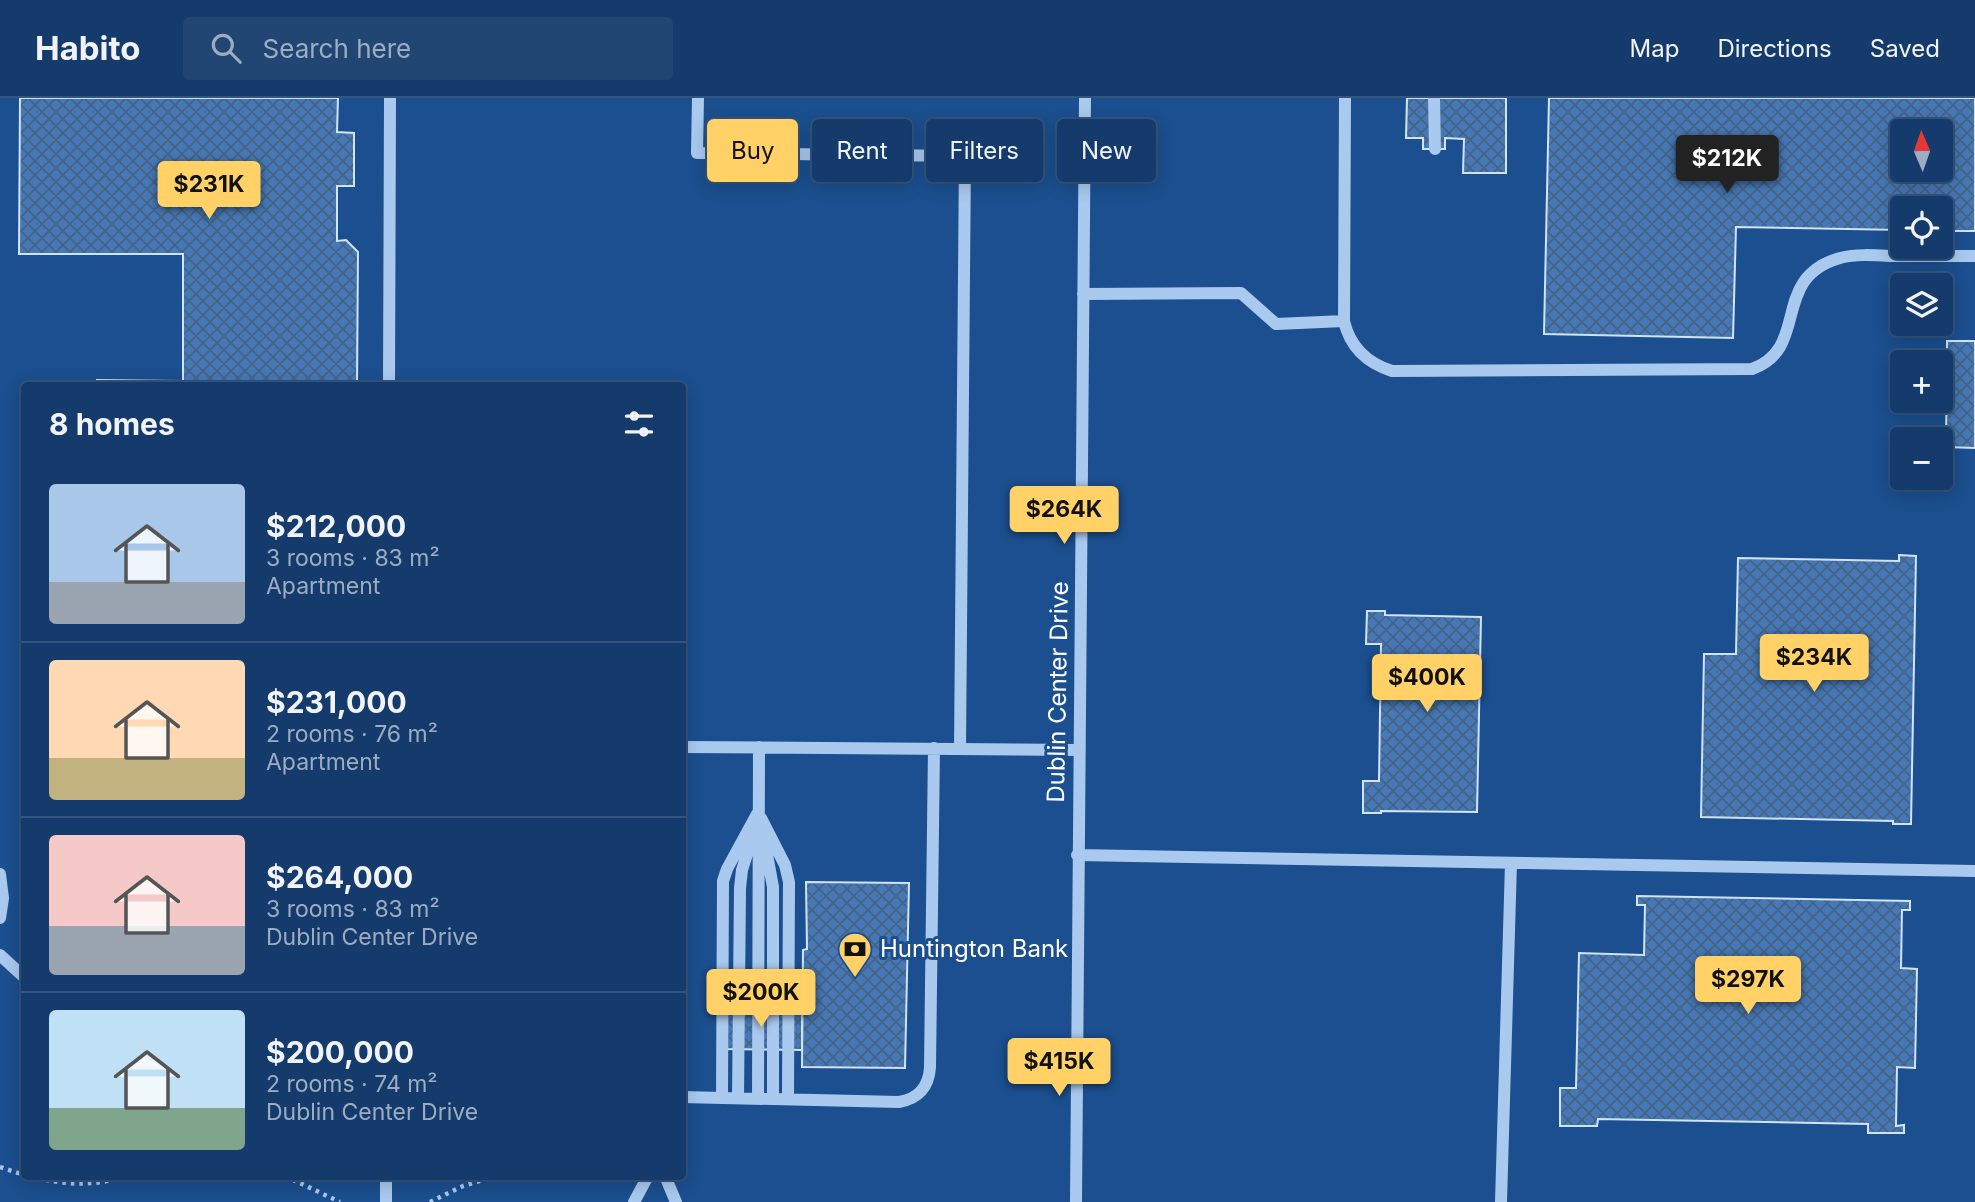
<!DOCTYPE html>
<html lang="en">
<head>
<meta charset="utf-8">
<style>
	:root { --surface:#143b6b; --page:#214673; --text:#f1f3f6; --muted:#9dadc1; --line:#33557e; --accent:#ffd166 }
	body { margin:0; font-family:Inter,sans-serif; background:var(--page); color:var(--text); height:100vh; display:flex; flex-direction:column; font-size:26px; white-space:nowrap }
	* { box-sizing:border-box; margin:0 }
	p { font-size:23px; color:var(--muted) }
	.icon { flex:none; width:38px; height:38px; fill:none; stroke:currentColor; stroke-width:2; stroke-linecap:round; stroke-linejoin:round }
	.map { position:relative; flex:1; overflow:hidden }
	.panel { position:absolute; left:21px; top:284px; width:665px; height:798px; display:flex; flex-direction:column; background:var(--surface); border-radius:7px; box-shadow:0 4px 18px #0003,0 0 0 2px var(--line) }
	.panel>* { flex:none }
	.top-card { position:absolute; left:707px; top:21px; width:665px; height:63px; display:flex; gap:14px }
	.needle { width:46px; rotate:358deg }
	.tools { position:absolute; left:1890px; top:21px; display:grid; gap:14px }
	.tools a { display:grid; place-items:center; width:63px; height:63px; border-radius:7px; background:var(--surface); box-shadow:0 4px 18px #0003,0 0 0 2px var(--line); font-size:35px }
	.price { position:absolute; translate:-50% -60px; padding:0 16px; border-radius:7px; background:var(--accent); color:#111; font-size:23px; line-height:46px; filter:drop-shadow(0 2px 4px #0008) }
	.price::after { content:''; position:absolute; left:50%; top:42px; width:21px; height:16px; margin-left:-10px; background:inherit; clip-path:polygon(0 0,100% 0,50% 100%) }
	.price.on { background:#222; color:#fff }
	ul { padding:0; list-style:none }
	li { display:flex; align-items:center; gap:21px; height:175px; padding:0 28px }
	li+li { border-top:2px solid var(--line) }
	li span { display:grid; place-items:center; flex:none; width:196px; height:140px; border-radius:7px; color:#555 }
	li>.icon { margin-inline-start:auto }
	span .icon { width:84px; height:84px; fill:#fffc; stroke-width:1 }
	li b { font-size:30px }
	h2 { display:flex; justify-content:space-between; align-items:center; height:84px; padding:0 28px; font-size:30px }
	.chip { padding:0 24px; border-radius:7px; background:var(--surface); box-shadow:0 4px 18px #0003,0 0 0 2px var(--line); font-size:24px; line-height:63px }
	.chip.on { background:var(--accent); color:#111 }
	header { display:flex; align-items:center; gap:42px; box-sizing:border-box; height:98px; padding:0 35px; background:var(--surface); border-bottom:2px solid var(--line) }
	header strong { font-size:33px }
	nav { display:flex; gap:38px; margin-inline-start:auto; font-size:24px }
	.search { width:490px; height:63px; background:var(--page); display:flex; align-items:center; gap:18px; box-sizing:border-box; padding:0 24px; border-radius:7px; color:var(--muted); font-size:26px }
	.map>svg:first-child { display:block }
	.building { fill:url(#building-cross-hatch); stroke:#cfe3fa; stroke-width:2; fill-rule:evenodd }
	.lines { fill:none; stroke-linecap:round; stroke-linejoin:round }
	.path { stroke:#a9c9ee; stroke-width:4.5; stroke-dasharray:3.5 5; stroke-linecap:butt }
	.minor { stroke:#a9c9ee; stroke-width:12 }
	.labels { text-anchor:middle; stroke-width:6; stroke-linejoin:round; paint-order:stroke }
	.street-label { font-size:24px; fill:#fff; stroke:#1b4f8f }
	.poi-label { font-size:24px; fill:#fff; stroke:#1b4f8f; text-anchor:start }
</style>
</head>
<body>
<header>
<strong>Habito</strong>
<div class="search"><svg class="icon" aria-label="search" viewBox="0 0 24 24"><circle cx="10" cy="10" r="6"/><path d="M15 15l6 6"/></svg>Search here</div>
<nav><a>Map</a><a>Directions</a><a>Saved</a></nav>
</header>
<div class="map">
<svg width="1975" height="1104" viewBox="0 0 1975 1104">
	<defs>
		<pattern id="building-cross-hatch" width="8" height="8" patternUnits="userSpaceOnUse" patternTransform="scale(1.75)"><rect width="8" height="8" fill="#4478b7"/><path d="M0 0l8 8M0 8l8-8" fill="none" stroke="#486282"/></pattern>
	</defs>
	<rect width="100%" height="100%" fill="#1b4f8f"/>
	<!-- building -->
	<path class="building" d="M20 0H338L337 34 354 35V88H337V143L346 142 358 154 357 287H97V282L183 283V156H19Z
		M1407 0H1506V75H1463L1464 41 1445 40V51H1423V40H1406Z
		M1549 0H1975V133H1941V110H1902V132L1736 129 1733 240 1544 236ZM1902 33H1941V72H1902Z
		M1947 243H1975V350L1946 349Z
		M1899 457 1916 458 1911 726H1893V723L1701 719 1704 556H1736L1738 460 1899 463Z
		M1367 513H1385V517L1481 519 1477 714 1381 713V715H1363V683H1379L1381 546H1366Z
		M806 784 909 785 905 970 802 969 803 852 807 851Z
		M1637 798 1910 803V812H1902L1901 870 1917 871 1915 970 1897 969 1896 1028 1904 1027V1035H1868V1026L1598 1021 1597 1028H1560V990H1576L1579 855 1644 857 1645 807H1637Z
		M722 911H802V952L718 951Z"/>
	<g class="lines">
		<!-- path -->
		<path class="path" d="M0 1069 24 1077
			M29 1078C63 1087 93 1089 127 1078
			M285 1078 340 1104
			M603 1078 618 1081
			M430 1104 463 1088 496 1078"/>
		<!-- minor -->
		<path class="minor" d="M698 0 697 55 965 58 960 651
			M1345 0 1344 223C1350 249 1367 265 1392 273L1752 271C1811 250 1769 180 1840 160 1856 156 1873 157 1889 158 1917 158 1946 158 1975 158
			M1434 0 1435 51
			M1083 196 1241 195 1276 226 1344 223
			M389 287 390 0
			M682 649 1078 652
			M761 720 785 767 789 784 788 1001
			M764 740 773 789V1001
			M1077 757 1975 773
			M0 776 3 800 0 820
			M0 857 24 879
			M682 999 899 1004C918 1001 929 989 930 969L934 650
			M722 999 723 783 727 771 757 716
			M738 1000 740 790 742 772 753 737
			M758 1001 759 649
			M665 1078 676 1104
			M386 1104V1078
			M634 1104 648 1078
			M1076 1104 1085 0
			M1501 1104 1511 765"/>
	</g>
	<!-- icons -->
	<defs>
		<symbol id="bank-pin" viewBox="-11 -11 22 30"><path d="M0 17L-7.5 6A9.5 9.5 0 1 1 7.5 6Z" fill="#ffd166" stroke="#1b4f8f"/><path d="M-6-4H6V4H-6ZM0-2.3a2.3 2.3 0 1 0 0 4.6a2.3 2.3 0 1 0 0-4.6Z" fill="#111"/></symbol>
	</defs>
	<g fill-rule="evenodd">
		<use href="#bank-pin" x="836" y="832" width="38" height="52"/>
	</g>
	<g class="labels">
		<!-- street labels -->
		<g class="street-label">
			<text transform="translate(1058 594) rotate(-89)" y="8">Dublin Center Drive</text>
		</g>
		<!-- poi labels -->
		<g class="poi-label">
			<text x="880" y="859">Huntington Bank</text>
		</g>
	</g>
</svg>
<div class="tools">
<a><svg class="needle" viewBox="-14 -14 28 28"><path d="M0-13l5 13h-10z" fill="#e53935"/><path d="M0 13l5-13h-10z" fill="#9dadc1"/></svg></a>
<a><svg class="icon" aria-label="locate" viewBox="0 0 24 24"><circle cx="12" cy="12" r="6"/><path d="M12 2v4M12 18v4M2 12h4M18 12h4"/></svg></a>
<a><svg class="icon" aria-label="layers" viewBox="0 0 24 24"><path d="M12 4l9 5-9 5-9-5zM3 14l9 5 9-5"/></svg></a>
<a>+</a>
<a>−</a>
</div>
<b class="price on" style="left:1727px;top:97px">$212K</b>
<b class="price" style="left:209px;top:123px">$231K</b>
<b class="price" style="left:1064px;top:448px">$264K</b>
<b class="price" style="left:1814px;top:596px">$234K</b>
<b class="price" style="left:1427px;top:616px">$400K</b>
<b class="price" style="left:1748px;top:918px">$297K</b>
<b class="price" style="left:761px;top:931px">$200K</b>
<b class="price" style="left:1059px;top:1000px">$415K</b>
<div class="top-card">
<a class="chip on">Buy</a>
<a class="chip">Rent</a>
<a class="chip">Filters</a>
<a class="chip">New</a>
</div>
<section class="panel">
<h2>8 homes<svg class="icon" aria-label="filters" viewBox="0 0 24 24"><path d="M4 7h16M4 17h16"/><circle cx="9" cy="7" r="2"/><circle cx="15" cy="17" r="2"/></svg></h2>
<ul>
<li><span style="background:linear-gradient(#a9c7e8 70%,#9aa5b1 0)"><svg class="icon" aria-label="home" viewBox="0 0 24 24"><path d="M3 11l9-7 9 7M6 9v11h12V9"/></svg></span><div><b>$212,000</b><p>3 rooms · 83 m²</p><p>Apartment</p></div></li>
<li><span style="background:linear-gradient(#ffd9b3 70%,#c2b280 0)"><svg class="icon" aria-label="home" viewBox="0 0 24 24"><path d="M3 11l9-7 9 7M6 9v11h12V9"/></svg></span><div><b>$231,000</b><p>2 rooms · 76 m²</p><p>Apartment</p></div></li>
<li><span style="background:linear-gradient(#f6c9c9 65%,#9aa5b1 0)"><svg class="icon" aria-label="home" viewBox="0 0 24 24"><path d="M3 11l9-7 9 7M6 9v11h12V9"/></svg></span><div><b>$264,000</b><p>3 rooms · 83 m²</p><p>Dublin Center Drive</p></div></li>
<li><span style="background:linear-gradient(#bfe0f5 70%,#7fa58c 0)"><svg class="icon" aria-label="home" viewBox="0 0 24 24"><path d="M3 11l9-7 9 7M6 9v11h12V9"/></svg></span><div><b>$200,000</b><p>2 rooms · 74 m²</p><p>Dublin Center Drive</p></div></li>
</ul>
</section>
</div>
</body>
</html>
